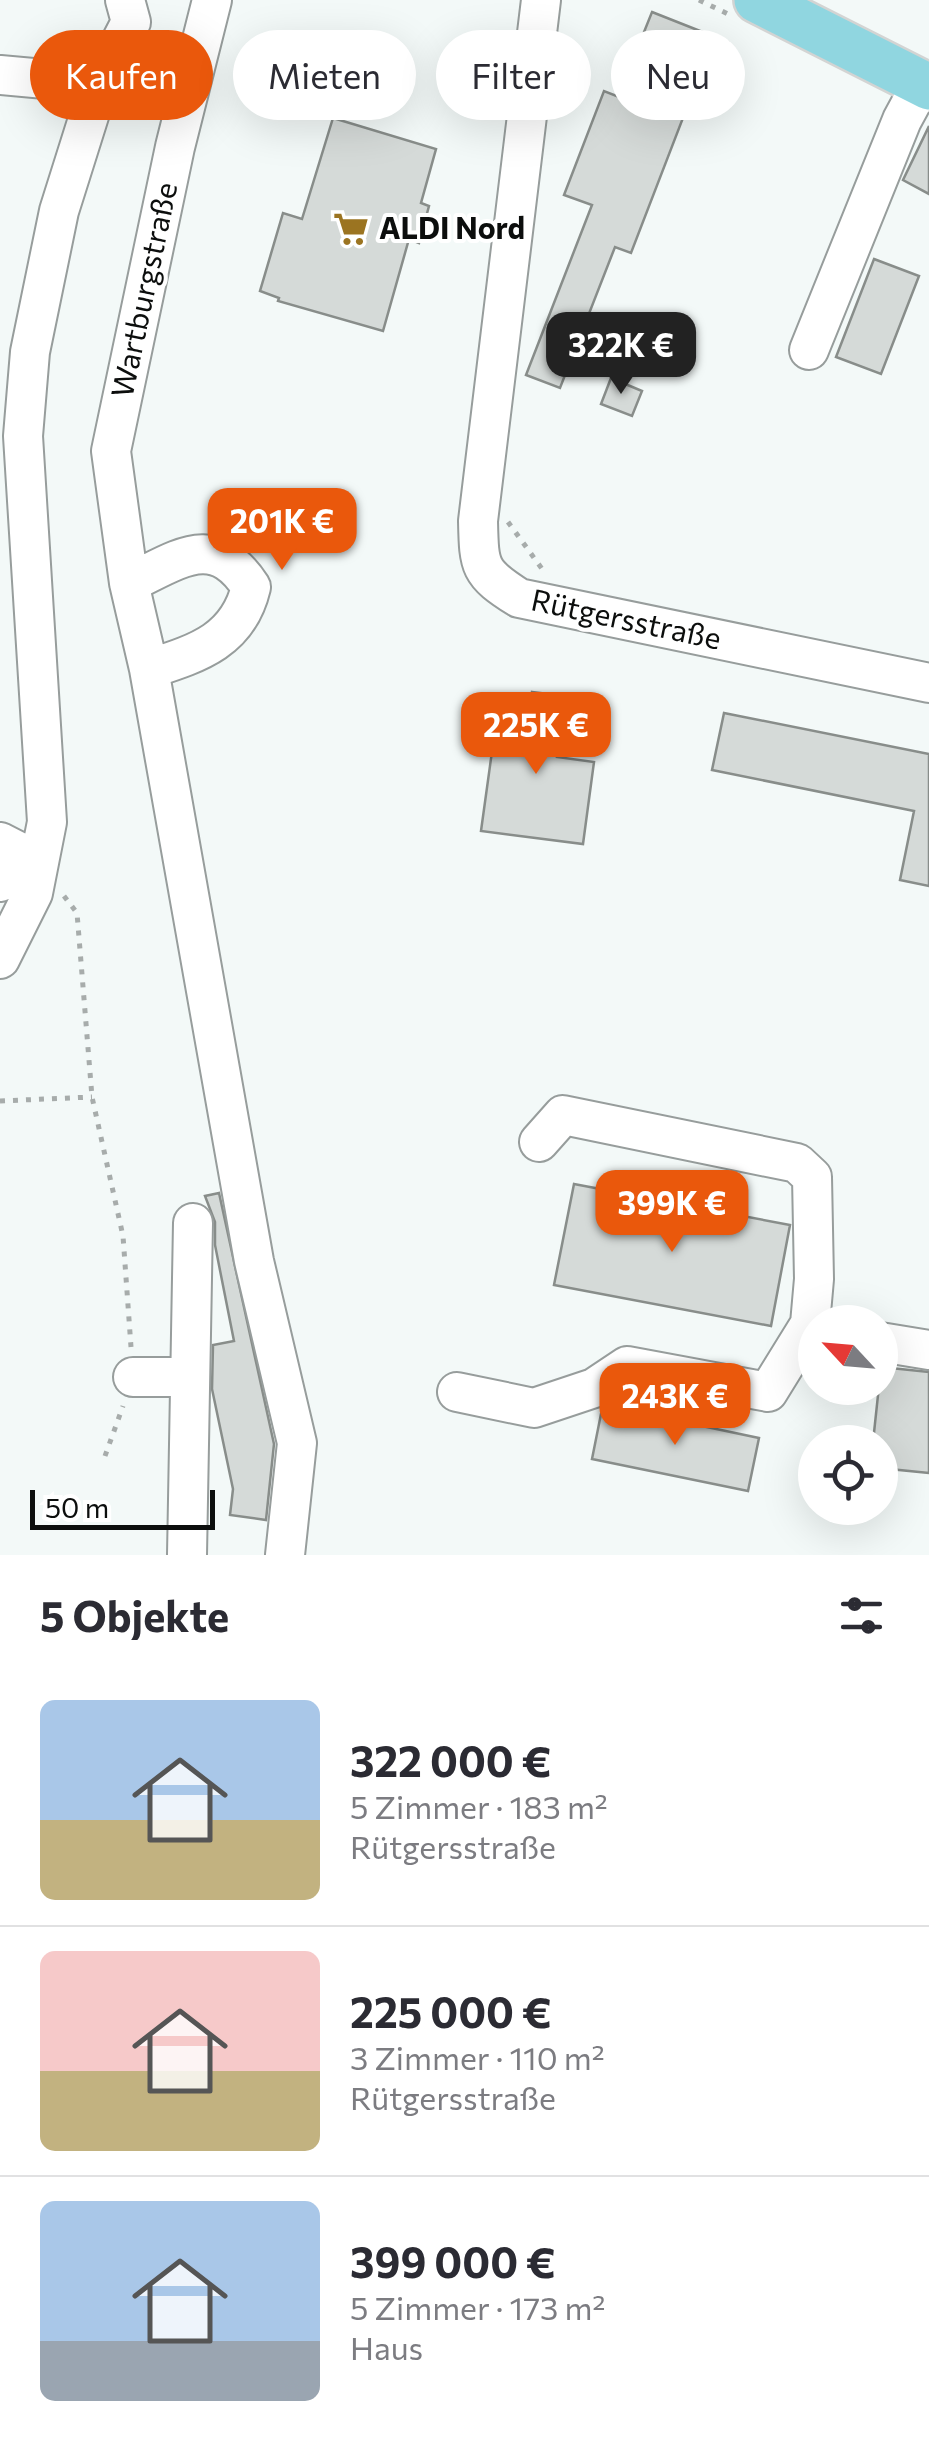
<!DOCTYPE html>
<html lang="de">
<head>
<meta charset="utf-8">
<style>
	:root { --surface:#fff; --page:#f7f7f7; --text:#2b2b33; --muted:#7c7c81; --line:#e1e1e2; --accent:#ea580c }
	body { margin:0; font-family:Commissioner,sans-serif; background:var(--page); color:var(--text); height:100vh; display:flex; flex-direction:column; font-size:38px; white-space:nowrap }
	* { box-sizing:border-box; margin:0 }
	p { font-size:32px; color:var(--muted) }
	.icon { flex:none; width:55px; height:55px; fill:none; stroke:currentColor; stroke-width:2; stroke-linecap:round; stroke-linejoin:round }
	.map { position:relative; height:1555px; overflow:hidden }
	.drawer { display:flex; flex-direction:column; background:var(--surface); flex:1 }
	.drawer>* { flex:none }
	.top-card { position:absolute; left:30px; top:30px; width:870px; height:90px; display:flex; gap:20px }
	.needle { width:65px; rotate:296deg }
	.tools { position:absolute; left:798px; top:1305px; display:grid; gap:20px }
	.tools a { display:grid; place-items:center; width:100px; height:100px; border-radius:50%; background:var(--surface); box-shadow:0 10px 40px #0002; font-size:50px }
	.scale { position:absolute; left:30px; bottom:25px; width:185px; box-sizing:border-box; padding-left:10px; border:5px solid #0c0e0d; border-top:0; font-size:28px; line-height:35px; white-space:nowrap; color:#0c0e0d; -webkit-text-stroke:8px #fff; paint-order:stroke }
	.price { position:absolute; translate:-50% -85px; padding:0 22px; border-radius:20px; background:var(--accent); color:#fff; font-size:32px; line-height:65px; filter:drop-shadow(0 2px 5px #0008) }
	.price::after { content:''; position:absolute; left:50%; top:60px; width:30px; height:22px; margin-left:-15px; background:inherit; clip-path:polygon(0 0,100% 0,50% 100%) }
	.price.on { background:#222; color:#fff }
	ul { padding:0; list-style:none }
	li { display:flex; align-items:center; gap:30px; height:250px; padding:0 40px }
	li+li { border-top:2px solid var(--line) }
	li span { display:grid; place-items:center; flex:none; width:280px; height:200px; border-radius:15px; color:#555 }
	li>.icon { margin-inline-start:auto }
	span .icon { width:120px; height:120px; fill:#fffc; stroke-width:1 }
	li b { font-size:42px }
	h2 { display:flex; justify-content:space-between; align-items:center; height:120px; padding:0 40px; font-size:42px }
	.chip { padding:0 35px; border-radius:45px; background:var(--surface); box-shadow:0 10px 40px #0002; font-size:35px; line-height:90px }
	.chip.on { background:var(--accent); color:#fff }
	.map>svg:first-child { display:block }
	.building { fill:#d5dad8; stroke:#888d8a; stroke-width:2.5 }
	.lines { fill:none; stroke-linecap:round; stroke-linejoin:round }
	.minor-casing { stroke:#979d9c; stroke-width:42 }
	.major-casing { stroke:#d3d4d3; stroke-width:50 }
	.path { stroke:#a7acab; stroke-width:5; stroke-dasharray:5 8; stroke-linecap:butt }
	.minor { stroke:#fff; stroke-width:38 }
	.major { stroke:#90d6e0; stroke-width:45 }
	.rail-casing { stroke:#272a29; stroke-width:11 }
	.rail { stroke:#fff; stroke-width:8; stroke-dasharray:22; stroke-linecap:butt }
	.labels { text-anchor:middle; stroke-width:8; stroke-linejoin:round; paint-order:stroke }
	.poi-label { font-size:30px; font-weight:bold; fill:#0c0e0d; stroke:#fff; text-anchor:start }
	.street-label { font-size:30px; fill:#0c0e0d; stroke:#fff }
</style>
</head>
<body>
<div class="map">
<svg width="929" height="1555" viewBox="0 0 929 1555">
	<rect width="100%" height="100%" fill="#f3f9f8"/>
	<!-- building -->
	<path class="building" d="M652 12 728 42 714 76 701 71 631 253 615 247 560 388 526 375 592 205 564 195 604 91 632 102 651 52 638 47Z
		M333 118 436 149 421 203 429 206 419 243 409 239 383 331 278 301 279 298 260 291 283 213 302 219Z
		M929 126V194L903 180Z
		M874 259 919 276 881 374 836 357Z
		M611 378 642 391 632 416 601 404Z
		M532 692 565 696 557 757 594 762 583 844 481 831 494 737 489 736 492 714 528 719Z
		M724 713 929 754V886L900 880 914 811 712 770Z
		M574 1184 790 1225 771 1326 554 1285Z
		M219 1193 274 1444 266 1520 230 1515 233 1489 212 1389 213 1345 234 1341 215 1245V1222L205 1196Z
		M881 1367 929 1372V1473L880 1468V1442H873Z
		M607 1406 759 1438 748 1491 592 1459 602 1409Z"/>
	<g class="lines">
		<defs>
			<path id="minor" d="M212 0 175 147 111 451 129 583 149 669 254 1261 297 1443 285 1555
				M541 0 478 521C479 567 479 573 519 598L929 683
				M0 75 99 84 59 211 30 352 23 436 47 822 33 893 0 959
				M99 84 131 22 125 0
				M809 350 902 120 922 83
				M129 583C178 560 214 530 251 587 238 641 198 653 149 669
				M0 842 39 862 0 882
				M880 1342 929 1350
				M133 1377H188
				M457 1392 534 1408 594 1388 627 1366 768 1392 810 1324 814 1279 812 1177 797 1163 563 1115 539 1142
				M187 1555 193 1223"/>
			<path id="major" d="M757 0 929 87"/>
		</defs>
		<!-- minor casing -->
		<use href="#minor" class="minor-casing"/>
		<!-- major casing -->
		<use href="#major" class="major-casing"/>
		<!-- path -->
		<path class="path" d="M699 0 728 14
			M508 522 545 573
			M64 896 77 913 92 1097 123 1236 131 1347
			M0 1101 92 1097
			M105 1456 123 1406"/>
		<!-- minor -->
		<use href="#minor" class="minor"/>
		<!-- major -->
		<use href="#major" class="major"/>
		<defs>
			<path id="rail" d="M134 109 145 58"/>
		</defs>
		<!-- rail casing -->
		<use href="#rail" class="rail-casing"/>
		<!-- rail -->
		<use href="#rail" class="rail"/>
	</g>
	<!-- icons -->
	<defs>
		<symbol id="supermarket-bare" viewBox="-9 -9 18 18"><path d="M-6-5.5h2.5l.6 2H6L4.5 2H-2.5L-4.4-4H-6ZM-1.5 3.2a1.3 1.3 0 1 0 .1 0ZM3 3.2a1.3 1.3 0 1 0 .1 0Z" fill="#9b7421" stroke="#fff" stroke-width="2.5" paint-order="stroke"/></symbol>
	</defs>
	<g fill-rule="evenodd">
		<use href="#supermarket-bare" x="326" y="204" width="50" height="50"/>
	</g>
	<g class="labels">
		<!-- poi labels -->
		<g class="poi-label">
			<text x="379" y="239">ALDI Nord</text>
		</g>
		<!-- street labels -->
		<g class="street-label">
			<text transform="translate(145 290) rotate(-78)" y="10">Wartburgstraße</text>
			<text transform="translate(626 620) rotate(12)" y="10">Rütgersstraße</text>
		</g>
	</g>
</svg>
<div class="tools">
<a><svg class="needle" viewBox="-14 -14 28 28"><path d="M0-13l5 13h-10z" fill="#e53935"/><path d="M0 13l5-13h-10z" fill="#7c7c81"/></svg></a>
<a><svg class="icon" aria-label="locate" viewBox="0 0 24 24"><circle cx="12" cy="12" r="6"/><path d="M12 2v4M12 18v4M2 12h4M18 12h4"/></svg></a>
</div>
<div class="scale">50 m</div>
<b class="price on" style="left:621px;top:397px">322K €</b>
<b class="price" style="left:282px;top:573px">201K €</b>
<b class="price" style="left:536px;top:777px">225K €</b>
<b class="price" style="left:672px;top:1255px">399K €</b>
<b class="price" style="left:675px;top:1448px">243K €</b>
<div class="top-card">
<a class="chip on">Kaufen</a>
<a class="chip">Mieten</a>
<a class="chip">Filter</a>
<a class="chip">Neu</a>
</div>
</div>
<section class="drawer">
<h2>5 Objekte<svg class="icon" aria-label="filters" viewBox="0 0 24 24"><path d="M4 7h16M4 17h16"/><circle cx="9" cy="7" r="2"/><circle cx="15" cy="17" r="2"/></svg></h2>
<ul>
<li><span style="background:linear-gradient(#a9c7e8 60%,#c2b280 0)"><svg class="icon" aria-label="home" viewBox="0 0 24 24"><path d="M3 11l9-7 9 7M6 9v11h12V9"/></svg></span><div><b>322 000 €</b><p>5 Zimmer · 183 m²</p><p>Rütgersstraße</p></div></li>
<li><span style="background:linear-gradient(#f6c9c9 60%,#c2b280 0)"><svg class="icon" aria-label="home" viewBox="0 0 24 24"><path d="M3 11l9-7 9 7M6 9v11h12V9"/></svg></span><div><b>225 000 €</b><p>3 Zimmer · 110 m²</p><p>Rütgersstraße</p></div></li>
<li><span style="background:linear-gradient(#a9c7e8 70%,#9aa5b1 0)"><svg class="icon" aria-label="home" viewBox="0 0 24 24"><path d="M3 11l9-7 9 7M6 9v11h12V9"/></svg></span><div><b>399 000 €</b><p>5 Zimmer · 173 m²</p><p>Haus</p></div></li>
</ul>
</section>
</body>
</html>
